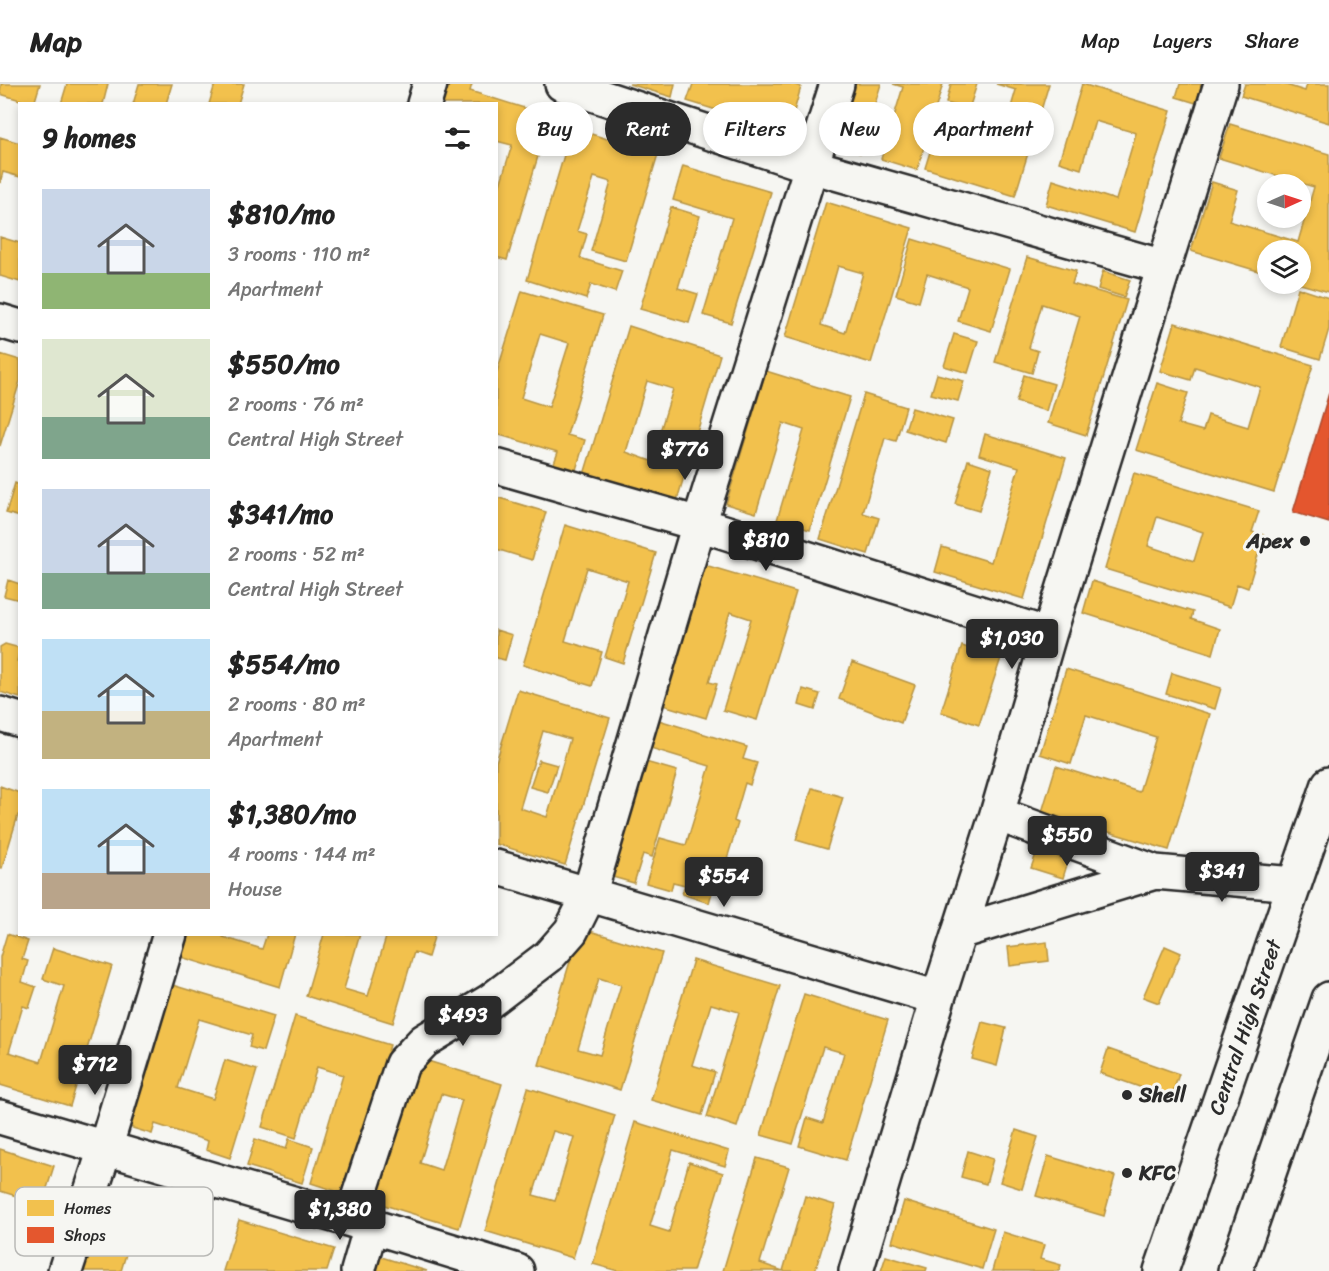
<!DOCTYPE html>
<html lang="en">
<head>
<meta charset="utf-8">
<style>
	:root { --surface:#fff; --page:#f2f2f2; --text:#222; --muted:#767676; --line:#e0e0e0; --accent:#2b2b2b }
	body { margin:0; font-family:Sriracha,sans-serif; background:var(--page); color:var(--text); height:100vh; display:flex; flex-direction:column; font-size:22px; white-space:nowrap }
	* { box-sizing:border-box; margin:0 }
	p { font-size:20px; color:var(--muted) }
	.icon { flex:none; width:33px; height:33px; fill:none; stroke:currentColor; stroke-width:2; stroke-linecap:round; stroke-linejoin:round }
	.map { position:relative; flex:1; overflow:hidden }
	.sheet { position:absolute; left:18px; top:18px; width:480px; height:834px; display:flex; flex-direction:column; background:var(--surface); border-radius:0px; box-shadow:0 3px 9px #0003 }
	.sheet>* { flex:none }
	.top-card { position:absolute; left:516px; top:18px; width:570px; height:54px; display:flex; gap:12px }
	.needle { width:39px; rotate:87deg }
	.buttons { position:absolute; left:1257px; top:90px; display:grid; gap:12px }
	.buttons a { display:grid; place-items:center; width:54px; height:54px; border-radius:50%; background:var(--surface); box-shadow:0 3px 9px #0003; font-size:30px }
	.price { position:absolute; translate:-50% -51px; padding:0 14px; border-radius:6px; background:var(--accent); color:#fff; font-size:20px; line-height:39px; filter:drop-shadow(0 2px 3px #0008) }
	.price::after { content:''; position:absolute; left:50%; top:36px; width:18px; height:14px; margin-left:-9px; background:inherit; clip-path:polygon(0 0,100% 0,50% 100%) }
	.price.active { background:#222; color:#fff }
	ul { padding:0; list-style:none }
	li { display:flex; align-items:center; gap:18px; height:150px; padding:0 24px }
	li span { display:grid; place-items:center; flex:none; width:168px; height:120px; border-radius:0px; color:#555 }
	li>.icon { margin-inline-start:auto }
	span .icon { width:72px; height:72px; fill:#fffc; stroke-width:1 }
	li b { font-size:26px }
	h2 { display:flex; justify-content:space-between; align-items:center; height:72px; padding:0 24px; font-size:26px }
	.tag { padding:0 21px; border-radius:27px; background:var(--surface); box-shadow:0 3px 9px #0003; font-size:21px; line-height:54px }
	.tag.active { background:var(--accent); color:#fff }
	header { display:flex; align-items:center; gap:36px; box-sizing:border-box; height:84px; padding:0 30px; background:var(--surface); border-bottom:2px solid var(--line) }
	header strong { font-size:28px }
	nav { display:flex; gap:33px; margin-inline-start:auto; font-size:21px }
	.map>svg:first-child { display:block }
	.homes { fill:#f2c14e; stroke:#b69444; stroke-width:1.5; fill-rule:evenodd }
	.shops { fill:#e4572e; stroke:#ac4a2d; stroke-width:1.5 }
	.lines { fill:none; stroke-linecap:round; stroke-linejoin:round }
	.minor-casing { stroke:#2b2b2b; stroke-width:38 }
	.highway-casing { stroke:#2b2b2b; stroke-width:38 }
	.minor { stroke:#f6f6f2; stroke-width:33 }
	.highway { stroke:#f6f6f2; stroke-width:33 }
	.poi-dot { fill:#2b2b2b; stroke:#f6f6f2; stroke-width:2 }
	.labels { text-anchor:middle; stroke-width:6; stroke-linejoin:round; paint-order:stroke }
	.poi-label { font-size:21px; font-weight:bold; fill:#2b2b2b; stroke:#f6f6f2; text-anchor:start }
	.street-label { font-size:21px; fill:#2b2b2b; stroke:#f6f6f2 }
	.key { fill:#f6f6f2; stroke:#b9b9b6; stroke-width:1.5 }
	.key-label { font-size:16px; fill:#2b2b2b }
</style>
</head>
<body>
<header>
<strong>Map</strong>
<nav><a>Map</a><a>Layers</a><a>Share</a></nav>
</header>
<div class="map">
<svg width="1329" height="1187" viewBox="0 0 1329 1187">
	<rect width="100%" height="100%" fill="#f6f6f2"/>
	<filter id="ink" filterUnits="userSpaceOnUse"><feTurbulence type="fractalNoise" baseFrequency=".0167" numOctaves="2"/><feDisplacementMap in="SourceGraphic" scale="12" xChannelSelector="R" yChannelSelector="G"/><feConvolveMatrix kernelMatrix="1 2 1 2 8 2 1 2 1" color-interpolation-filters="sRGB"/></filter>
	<g filter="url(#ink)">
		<!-- homes -->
		<path class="homes" d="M1 0H40L34 20 0 10Z
			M67 0H108L103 20H61Z
			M139 0H172L166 20H133Z
			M215 0H244L238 20H209Z
			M446 0 450 2 451 0H472L470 7 550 32 507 176 496 173V114L512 61 496 57V20H434Z
			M629 0H675L672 13Z
			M693 0H793L801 3 788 48 687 17Z
			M847 0H881L860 69 830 60Z
			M893 0H943L917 86 881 75 903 3Z
			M951 0H977L969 25 946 19Z
			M996 0H1049L1015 112 925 84 938 42 1000 61 1016 6Z
			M1082 0 1171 27 1135 148 1046 121 1053 96 1116 116 1136 49 1095 37 1081 85 1059 78Z
			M1180 0H1202L1196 19 1176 13Z
			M1245 0H1283L1305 7 1307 0H1329V39L1241 12Z
			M1230 40 1329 70V208L1300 200V166H1268V190L1191 167 1212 98 1238 106 1229 137 1298 158 1314 103 1219 74Z
			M572 44 633 63 636 52 661 60 626 177 591 167 611 98 594 93 577 147 587 150 580 174 622 187 615 208 591 200 586 215 527 196Z
			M0 53 20 59V93L3 88 0 99Z
			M683 82 771 108 731 239 703 231 732 134 673 116Z
			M826 118 912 144 871 279 785 253ZM838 182 863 189 845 249 821 241Z
			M671 123 700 132 678 204 698 210 689 239 640 225Z
			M0 153 20 159V198L0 192Z
			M912 155 1010 185 991 247 958 237 968 203 927 190 919 218 896 211Z
			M1027 173 1076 187 1072 200 1127 216 1086 351 1048 339 1080 232 1042 220 1029 264 1038 267 1032 289 995 278Z
			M1103 187 1130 196 1124 213 1098 205Z
			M1298 204 1329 214V245L1320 275 1281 263Z
			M522 207 603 231 567 351 585 356 575 389 553 382 558 368 496 350V291ZM540 250 569 259 549 323 521 314Z
			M1175 239 1313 281 1274 408 1136 366 1157 299 1188 309 1178 340 1203 347 1208 331 1248 343 1260 303 1195 283 1191 296 1160 287Z
			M629 242 720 271 675 423 583 394ZM647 297 673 305 651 377 626 368Z
			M954 250 978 257 968 289 944 282Z
			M0 270 20 276V297L0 362Z
			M766 287 850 313 810 446 777 436 804 346 783 339 756 429 726 420Z
			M937 290 964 297 958 317 931 310Z
			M1024 291 1054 300 1046 327 1016 318Z
			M864 310 906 323 896 357 885 354 863 429 879 434 868 470 820 455Z
			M912 324 953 336 946 359 905 346Z
			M985 350 1066 374 1024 515 935 488 942 463 991 478 1019 383 979 371Z
			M968 376 992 384 979 427 955 420Z
			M1134 389 1259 427 1252 448 1264 451 1248 504 1237 500 1230 523 1105 485ZM1157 433 1203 448 1194 477 1148 462Z
			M15 399 20 401V433L6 429Z
			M496 413 546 428 532 476 496 465Z
			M565 441 656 469 623 579 605 573 628 497 587 484 565 557 602 568 592 602 523 581Z
			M705 481 796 508 757 636 723 626 751 535 730 528 709 598 717 600 706 634 663 621Z
			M8 496 20 500V516L4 512Z
			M1092 497 1193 528 1191 535 1220 545 1213 570 1083 529Z
			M496 546 512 551 505 576 496 574Z
			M5 560 20 564 17 577 20 578V614L0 608V563Z
			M962 562 1001 574 979 641 941 628Z
			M852 578 915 601 901 639 839 615Z
			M1066 585 1210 630 1169 766 1042 728 1056 682 1139 708 1156 653 1086 631 1071 680 1040 670Z
			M1172 589 1221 604 1215 625 1166 610Z
			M803 605 820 610 815 626 799 621Z
			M518 606 610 634 565 781 496 760V678ZM543 647 570 655 547 733 520 724Z
			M652 634 747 663 743 675 757 679 750 701 745 699 734 737 738 739 723 788 718 786 709 819 682 810 685 801 673 798 671 806 646 799 660 754 686 761 710 682 644 662Z
			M539 676 557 681 548 708 530 703Z
			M642 677 677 687 652 773 643 770 634 799 609 792Z
			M0 702 20 709V731H18L2 784H0Z
			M812 704 843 713 827 765 796 756Z
			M1041 756 1071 767 1063 794 1031 784Z
			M580 844 662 869 620 1006 539 981ZM599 894 621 901 600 971 578 965Z
			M7 850 28 857 22 875 28 877 22 898 36 903 29 924 23 922 9 968 41 978 64 902 43 895 53 864 112 882 70 1022 0 1001V873Z
			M187 850H224L223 853 262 865 267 850H295L280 903 181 873Z
			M324 850H360L344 905 368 912 387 850H435L428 873 414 868 393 939 306 912Z
			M1047 858 1049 877 1010 882 1008 863Z
			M1165 862 1181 869 1159 919 1143 913Z
			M693 876 780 902 737 1043 707 1033 739 928 711 920 692 981 715 988 702 1031 651 1016Z
			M169 900 274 932 263 967 249 963 252 951 199 935 178 1004 213 1015 225 976 257 986 230 1074 206 1066 208 1057 155 1040 152 1050 126 1042Z
			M804 910 888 936 846 1076 799 1062 807 1034 823 1039 844 969 823 963 793 1060 761 1051Z
			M295 932 390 961 345 1110 311 1099 343 991 317 983 296 1054 262 1043Z
			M982 938 1006 944 997 982 972 975Z
			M1108 965 1179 990 1171 1014 1100 989Z
			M415 973 502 1000 459 1144 371 1117ZM441 1010 462 1016 441 1086 420 1079Z
			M528 1004 615 1031 573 1174 485 1147ZM553 1047 574 1053 555 1117 533 1111Z
			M635 1038 729 1067 725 1082 673 1066 650 1142 669 1148 689 1078 723 1089 693 1187H618L593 1180Z
			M1016 1046 1038 1053 1022 1105 1000 1098Z
			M255 1055 286 1065 289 1055 313 1063 302 1099 247 1082Z
			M0 1065 54 1082 42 1120 0 1107Z
			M968 1067 993 1075 986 1100 961 1093Z
			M1048 1072 1115 1092 1104 1132 1036 1112Z
			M757 1074 789 1083 760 1179 783 1187 805 1112 835 1121 815 1187H723Z
			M904 1117 994 1145 982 1185 892 1158Z
			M239 1136 334 1165 327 1187H223Z
			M1003 1148 1044 1161 1040 1175 1061 1181 1059 1187H992Z
			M92 1155 127 1167 121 1187H82Z
			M378 1172 427 1187H374Z
			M886 1172 927 1184 926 1187H881Z"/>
		<!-- shops -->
		<path class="shops" d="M1329 309V439L1293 428Z"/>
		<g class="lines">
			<defs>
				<path id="minor" d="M562 0 811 82 1164 183
					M424 20 430 0
					M0 237 20 243
					M496 382 699 440 1049 551
					M0 630 20 636
					M997 730 1155 788 1294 800
					M496 783 938 914
					M959 848 1155 788
					M0 1033 371 1142 517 1187
					M351 1136 402 980 424 957 490 917 549 872 571 847 589 811 699 440 837 0
					M65 1187 105 1065 170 850
					M358 1187 371 1142
					M856 1187 938 914 997 730 1049 551 1221 0"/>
				<path id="highway" d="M1161 1187 1329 700
					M1235 1187 1329 915"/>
			</defs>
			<!-- minor casing -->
			<use href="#minor" class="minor-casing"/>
			<!-- highway casing -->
			<use href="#highway" class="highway-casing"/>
			<!-- minor -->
			<use href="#minor" class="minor"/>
			<!-- highway -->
			<use href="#highway" class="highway"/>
		</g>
	</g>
	<!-- markers -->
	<g class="poi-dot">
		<circle cx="1305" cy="457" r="6"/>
		<circle cx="1127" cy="1011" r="6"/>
		<circle cx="1127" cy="1089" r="6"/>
	</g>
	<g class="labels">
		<!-- poi labels -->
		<g class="poi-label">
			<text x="1293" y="464" text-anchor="end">Apex</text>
			<text x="1139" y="1018">Shell</text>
			<text x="1139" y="1096">KFC</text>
		</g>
		<!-- street labels -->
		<g class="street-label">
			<text transform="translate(1245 943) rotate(-71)" y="7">Central High Street</text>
		</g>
	</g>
	<!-- legend -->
	<rect x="15" y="1103" width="198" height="69" rx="9" class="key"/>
	<rect x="27" y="1116" width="27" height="16" fill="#f2c14e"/>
	<rect x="27" y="1143" width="27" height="16" fill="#e4572e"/>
	<g class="key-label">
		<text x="64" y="1130">Homes</text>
		<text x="64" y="1157">Shops</text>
	</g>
</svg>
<div class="buttons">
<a><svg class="needle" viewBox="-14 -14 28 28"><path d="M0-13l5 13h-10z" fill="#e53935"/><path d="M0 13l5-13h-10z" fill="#767676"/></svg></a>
<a><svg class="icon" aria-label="layers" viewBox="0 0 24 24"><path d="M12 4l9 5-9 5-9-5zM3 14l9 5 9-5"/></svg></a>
</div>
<b class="price" style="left:685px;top:397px">$776</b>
<b class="price active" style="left:766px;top:488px">$810</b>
<b class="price" style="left:1012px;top:586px">$1,030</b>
<b class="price" style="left:1067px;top:783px">$550</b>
<b class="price" style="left:1222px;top:819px">$341</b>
<b class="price" style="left:724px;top:824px">$554</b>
<b class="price" style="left:463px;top:963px">$493</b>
<b class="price" style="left:95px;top:1012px">$712</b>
<b class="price" style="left:340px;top:1157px">$1,380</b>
<div class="top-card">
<a class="tag">Buy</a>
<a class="tag active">Rent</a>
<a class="tag">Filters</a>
<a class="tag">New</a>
<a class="tag">Apartment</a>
</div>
<section class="sheet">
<h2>9 homes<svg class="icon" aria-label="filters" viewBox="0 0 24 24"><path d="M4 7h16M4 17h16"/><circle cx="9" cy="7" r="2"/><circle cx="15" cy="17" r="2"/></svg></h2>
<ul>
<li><span style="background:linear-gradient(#c9d6e8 70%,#8fb573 0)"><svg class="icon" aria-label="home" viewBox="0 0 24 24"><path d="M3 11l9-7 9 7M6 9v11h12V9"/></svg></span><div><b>$810/mo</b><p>3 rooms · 110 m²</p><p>Apartment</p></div></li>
<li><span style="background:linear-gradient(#dfe7d0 65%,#7fa58c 0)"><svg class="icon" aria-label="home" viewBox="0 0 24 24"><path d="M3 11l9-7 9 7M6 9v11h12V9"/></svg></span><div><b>$550/mo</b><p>2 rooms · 76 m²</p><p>Central High Street</p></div></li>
<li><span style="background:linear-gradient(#c9d6e8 70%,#7fa58c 0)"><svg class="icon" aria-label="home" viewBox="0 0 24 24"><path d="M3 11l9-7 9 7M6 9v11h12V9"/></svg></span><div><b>$341/mo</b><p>2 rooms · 52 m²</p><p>Central High Street</p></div></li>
<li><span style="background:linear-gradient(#bfe0f5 60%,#c2b280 0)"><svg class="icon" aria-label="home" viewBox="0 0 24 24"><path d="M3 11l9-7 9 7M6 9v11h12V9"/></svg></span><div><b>$554/mo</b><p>2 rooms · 80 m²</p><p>Apartment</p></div></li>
<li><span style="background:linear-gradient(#bfe0f5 70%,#b9a48a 0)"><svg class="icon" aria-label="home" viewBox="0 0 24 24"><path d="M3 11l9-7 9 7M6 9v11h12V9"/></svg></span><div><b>$1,380/mo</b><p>4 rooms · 144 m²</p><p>House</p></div></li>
</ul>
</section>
</div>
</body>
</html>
